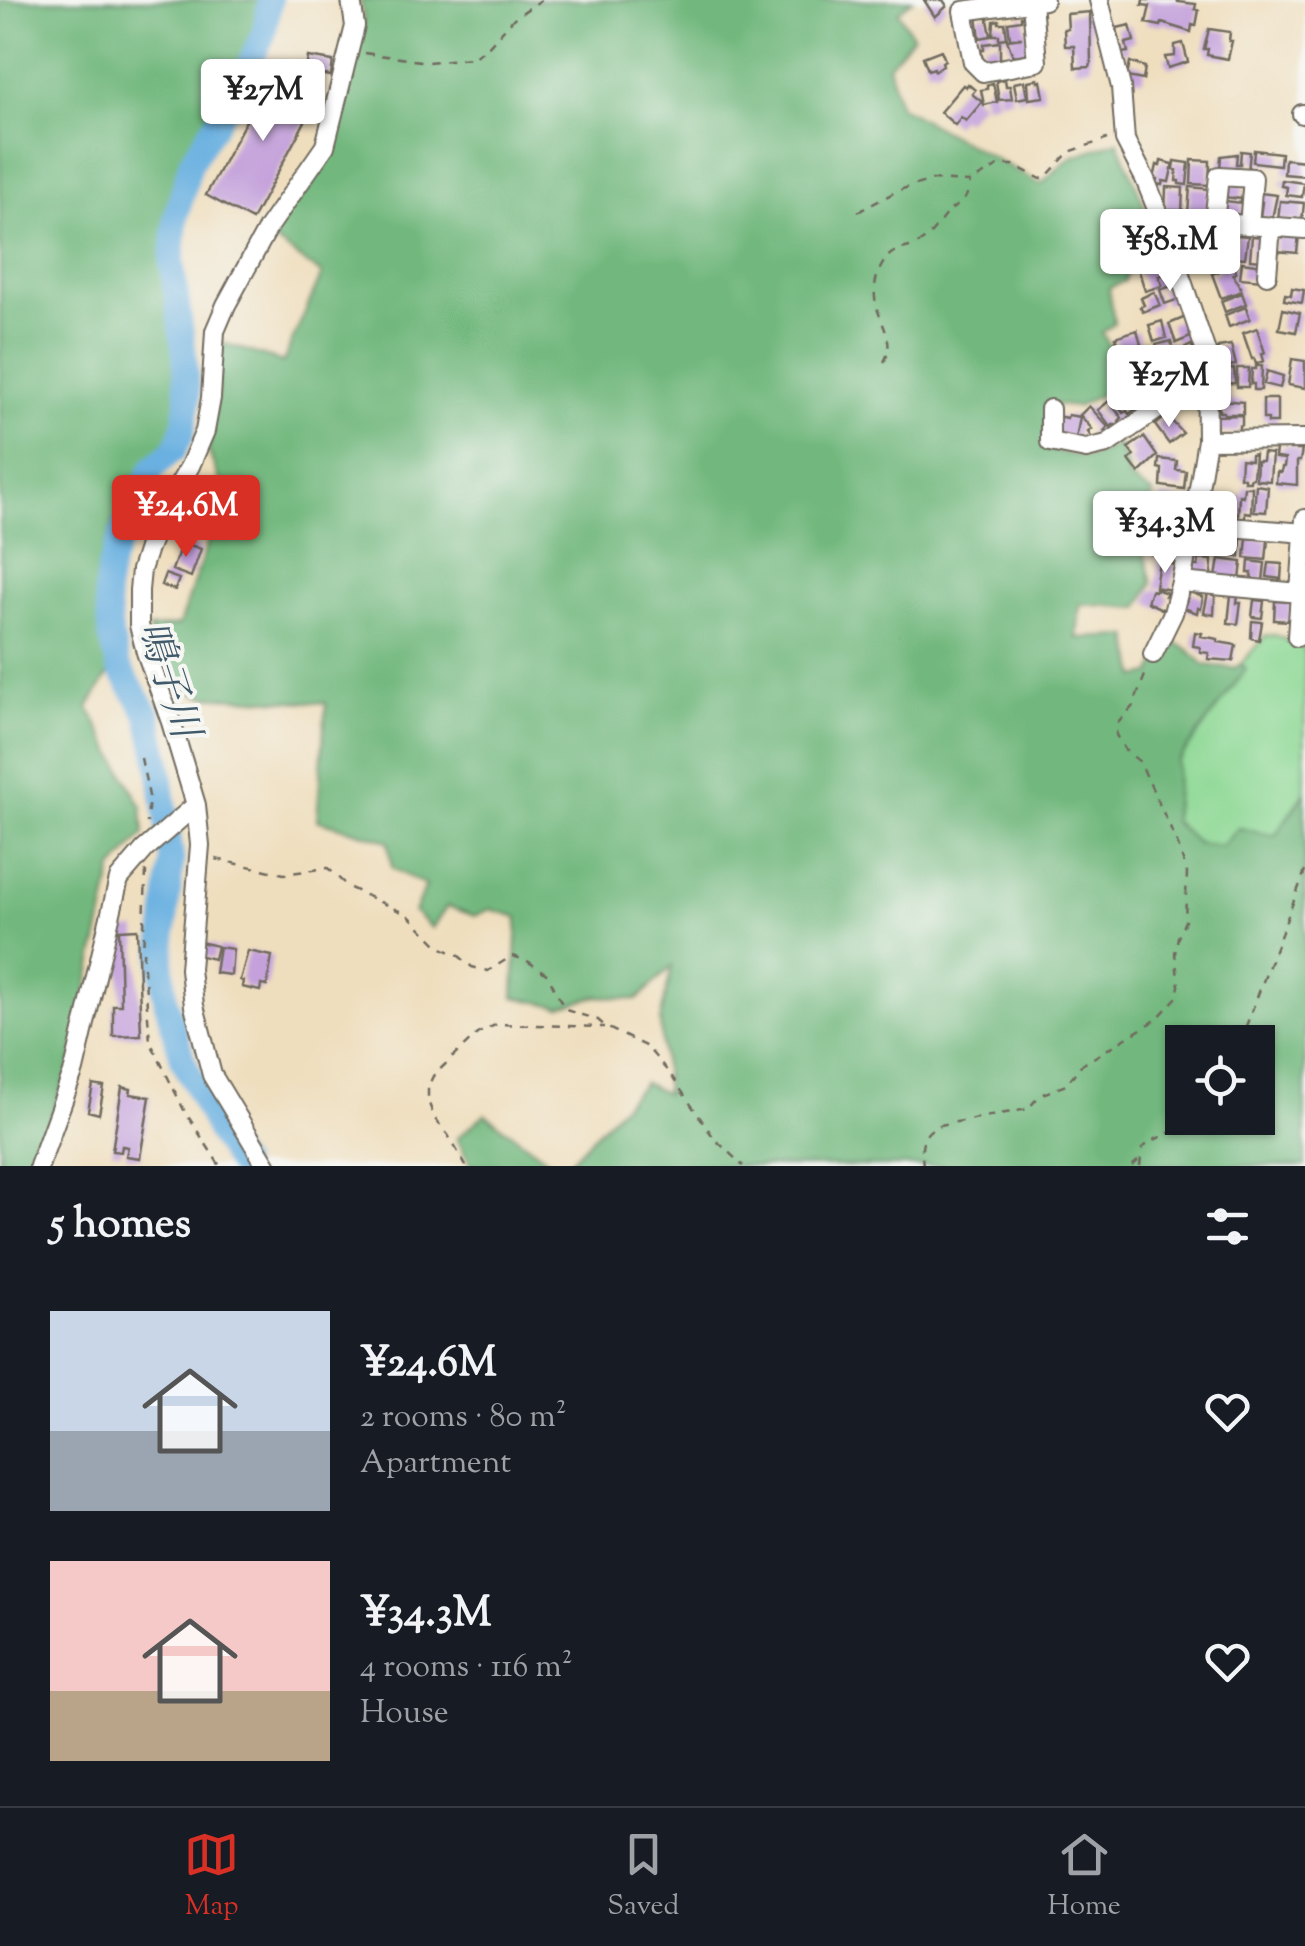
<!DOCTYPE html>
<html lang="en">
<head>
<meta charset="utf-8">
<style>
	:root { --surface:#171b24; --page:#20242c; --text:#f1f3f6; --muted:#9ea1a6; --line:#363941; --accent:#d93025 }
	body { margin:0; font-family:"Sorts Mill Goudy","Noto Serif JP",serif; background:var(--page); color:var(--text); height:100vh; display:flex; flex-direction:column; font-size:38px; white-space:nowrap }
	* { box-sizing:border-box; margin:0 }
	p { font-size:32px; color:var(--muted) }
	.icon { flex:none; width:55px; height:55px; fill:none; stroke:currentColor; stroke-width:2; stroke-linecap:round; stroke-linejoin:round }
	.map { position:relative; height:1166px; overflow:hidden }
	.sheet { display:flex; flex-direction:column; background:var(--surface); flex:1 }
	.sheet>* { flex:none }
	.tools { position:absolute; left:1165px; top:1025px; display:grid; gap:20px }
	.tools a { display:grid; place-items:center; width:110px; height:110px; border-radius:0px; background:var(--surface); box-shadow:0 2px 8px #0004; font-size:50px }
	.price { position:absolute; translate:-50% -85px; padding:0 22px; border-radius:10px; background:#fff; color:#222; font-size:32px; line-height:65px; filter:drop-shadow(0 2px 5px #0008) }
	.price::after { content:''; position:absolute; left:50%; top:60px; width:30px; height:22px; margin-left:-15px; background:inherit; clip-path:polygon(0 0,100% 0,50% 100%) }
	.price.active { background:var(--accent); color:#fff }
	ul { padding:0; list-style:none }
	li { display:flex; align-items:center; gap:30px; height:250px; padding:0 50px }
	li span { display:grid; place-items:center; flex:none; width:280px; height:200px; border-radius:0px; color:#555 }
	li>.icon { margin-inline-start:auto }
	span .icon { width:120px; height:120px; fill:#fffc; stroke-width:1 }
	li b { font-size:42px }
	h2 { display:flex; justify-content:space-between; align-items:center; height:120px; padding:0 50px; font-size:42px }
	.tabs { display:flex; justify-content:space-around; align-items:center; height:140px; border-top:2px solid var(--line); background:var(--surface); font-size:28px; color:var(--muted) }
	.tabs a { display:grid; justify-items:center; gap:5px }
	.tabs .active { color:var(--accent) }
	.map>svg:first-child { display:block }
	.green { fill:#8dd894; stroke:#5c8260; stroke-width:2.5 }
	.forest { fill:#72b87e; stroke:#4e7254; stroke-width:2.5; fill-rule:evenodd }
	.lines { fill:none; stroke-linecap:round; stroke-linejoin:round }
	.river { stroke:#6bb1e1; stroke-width:25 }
	.building { fill:#c4a1db }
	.street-casing { stroke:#706a5e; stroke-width:22 }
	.path { stroke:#706a5e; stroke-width:2.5; stroke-dasharray:8 8; stroke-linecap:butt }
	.street { stroke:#fff; stroke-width:18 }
	.labels { text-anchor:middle; stroke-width:8; stroke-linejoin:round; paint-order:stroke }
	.water-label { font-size:40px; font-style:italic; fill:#415a6b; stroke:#f6f6f2 }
</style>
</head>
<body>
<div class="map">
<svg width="1305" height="1166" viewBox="0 0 1305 1166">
	<rect width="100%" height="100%" fill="#f6f6f2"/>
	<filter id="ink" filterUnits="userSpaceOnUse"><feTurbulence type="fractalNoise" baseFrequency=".01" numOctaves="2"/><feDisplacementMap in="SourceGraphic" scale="20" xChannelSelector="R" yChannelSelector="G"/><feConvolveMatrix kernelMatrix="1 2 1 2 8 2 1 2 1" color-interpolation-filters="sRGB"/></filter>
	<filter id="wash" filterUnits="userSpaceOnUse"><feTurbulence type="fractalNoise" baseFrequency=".0048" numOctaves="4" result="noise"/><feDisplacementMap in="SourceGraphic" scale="40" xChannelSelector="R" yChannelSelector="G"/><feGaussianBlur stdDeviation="2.25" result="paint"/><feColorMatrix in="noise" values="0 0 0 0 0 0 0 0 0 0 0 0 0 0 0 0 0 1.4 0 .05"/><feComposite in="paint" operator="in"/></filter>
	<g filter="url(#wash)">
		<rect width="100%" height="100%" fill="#efdebd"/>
		<!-- green -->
		<path class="green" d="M1274 635 1305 648V792L1275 836 1240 828 1222 846 1197 843 1173 821 1178 761 1245 670 1241 664 1265 636Z"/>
		<!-- forest -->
		<path class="forest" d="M0 0H260C255 30 244 59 229 85 215 109 196 132 184 156 176 173 170 196 167 215 152 283 190 356 176 420 170 447 150 452 137 475 118 508 100 550 97 589 95 617 104 645 110 672L88 707 142 807 144 834 113 869 70 1068 31 1166H0Z
			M360 0H913L898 12 913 36 888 65 899 106 1041 184 1071 157 1118 141 1149 217 1132 240 1125 281 1109 288 1114 323 1102 333 1129 378 1077 407 1046 404 1044 449 1088 458 1119 444 1130 479 1153 494 1140 539 1152 583 1139 608 1080 604 1077 638 1129 636 1137 677 1152 674 1167 639 1189 650 1204 665 1234 668 1241 664 1246 669 1178 761 1173 821 1197 843 1222 846 1239 828 1275 836 1305 792V1166H565L644 1083 666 1094 660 1021 672 966 637 1000 598 996 561 1007 514 997 518 917 490 909 475 916 447 906 432 928 414 912 426 886 392 868 388 841 317 820 326 703 202 696 162 681 149 629 179 625 225 494 208 450 218 388 222 343 283 362 322 274 269 237 334 144 364 21ZM1182 1042H1258V1118H1182Z
			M485 1114 556 1166H471L457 1138Z"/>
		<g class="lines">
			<!-- river -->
			<path class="river" d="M240 1166 218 1132 183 1060 166 1002 162 969 163 945 172 860 159 762 148 714 119 668 111 636 106 591 110 566 130 513 153 468 174 450 181 437 185 420 188 400 185 358 172 264 176 216 191 162 239 87 264 33 270 0"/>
		</g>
		<g id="blocks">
			<!-- building -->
			<path class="building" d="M924 0H943L947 6 935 17Z
				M1143 0H1178V2L1196 4 1195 9 1199 10 1196 26 1192 25 1191 32 1162 23 1161 26 1146 23 1150 6 1142 5Z
				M1090 12 1091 64 1090 67 1075 68 1074 46H1065L1064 29H1068L1067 14Z
				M987 14 991 36 980 38 977 16Z
				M1021 16H1024L1029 47H1026L1027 54 1013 56 1007 40 1022 38H1010L1008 22 1021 20Z
				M999 20V23H1005L1007 38 999 39V35H993L994 21Z
				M1130 25 1134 41 1126 43 1128 52 1122 53 1117 28Z
				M1209 29 1230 32 1229 41H1232L1228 59 1207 55 1208 49H1204Z
				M1000 42V61H983L981 50H984V44Z
				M1183 43 1188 62 1168 68 1165 57 1175 56V45Z
				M941 50 945 60 942 62 943 65 935 71 934 68 928 70 923 57Z
				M308 57 333 61 331 76 306 72Z
				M1130 62 1145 67 1143 80 1127 77Z
				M276 65 305 81 300 90 317 99 252 220 206 195Z
				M1005 79 1006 86H1010L1012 99 999 100 996 81Z
				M1038 79V82L1041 81 1044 97 1029 99 1028 81Z
				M1024 81 1027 97 1017 99 1014 83Z
				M993 83 997 102 984 105 981 90 987 89V85Z
				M968 84 975 90 972 94 982 102 966 121 961 117 955 125 940 112 963 85 966 87Z
				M1254 150 1281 153 1280 165 1253 162Z
				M1241 151 1250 152 1248 172 1220 169 1221 156 1237 154 1236 164H1240Z
				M1285 159 1305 161V176L1284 174Z
				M1192 160 1210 161 1209 185 1191 184Z
				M1161 161 1173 164 1169 182 1163 181 1162 185 1156 184 1157 179H1154L1157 165 1160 166Z
				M1175 161 1189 163 1187 185 1179 184V181H1176L1177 170 1174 169Z
				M1282 180 1304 183 1302 197 1286 195 1287 187 1281 186Z
				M1225 184 1243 186 1242 199 1223 197Z
				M1166 187 1183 188 1182 213H1165Z
				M1190 187 1209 189 1207 210H1204V215L1188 213Z
				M1260 193 1277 195 1272 219 1260 217 1262 202H1259Z
				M1225 201 1243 203 1242 215 1224 213Z
				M1280 201 1304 203 1302 222 1278 220Z
				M1277 233 1299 235 1297 253 1276 251Z
				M1222 234 1230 253 1212 261 1208 252 1216 249 1212 239Z
				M1237 235 1248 236 1245 258 1234 257Z
				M1252 236 1264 237 1262 260 1250 259Z
				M1158 241 1164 260 1147 265 1141 247Z
				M1228 259 1230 265 1233 263 1236 273 1233 274 1242 291 1221 298 1212 274 1219 271 1216 263Z
				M1144 262 1146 270 1167 264 1169 272 1159 276 1162 286 1145 291 1137 264Z
				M1242 262 1263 265 1261 280 1240 278Z
				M1174 285 1179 299 1165 304 1160 290Z
				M1292 288 1304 290 1302 303 1284 300 1285 294 1291 295Z
				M1154 292 1160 305 1143 312 1140 307 1144 305 1141 298Z
				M1242 293 1246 304 1225 312 1221 301Z
				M1246 307 1250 319 1229 327 1225 315Z
				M1283 309 1300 313 1296 332 1279 329Z
				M1186 317 1193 336 1176 343 1169 324Z
				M1162 321 1166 338 1154 342 1149 325Z
				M1257 328 1265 353 1262 354 1264 361 1256 364 1254 358 1252 359 1243 333Z
				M1137 330 1141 345 1120 352 1115 337Z
				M1171 341 1174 353 1159 357 1156 345Z
				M1191 345 1197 355 1176 367 1170 357Z
				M1231 345 1236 365 1216 368 1214 353H1217L1218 347Z
				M1149 347 1153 360 1128 366 1124 353Z
				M1196 359 1199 364 1195 366 1198 373 1185 380 1178 368Z
				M1292 359 1305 361V388L1288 385Z
				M1256 366H1262L1261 390H1254V384H1251L1252 369H1256Z
				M1152 367 1154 370 1157 368 1170 386 1152 398 1137 377Z
				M1237 368H1249L1248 387H1237Z
				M1223 369H1234L1235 383 1215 384 1214 374 1224 373Z
				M1267 371 1283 376 1280 388 1264 384Z
				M1126 389 1139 407 1129 414 1127 411 1123 413 1113 398Z
				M1263 399H1277V423H1268V419H1263Z
				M1219 400 1243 402V414H1224V412H1219Z
				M1109 401 1122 418 1119 421 1122 423 1117 427 1114 424 1111 427 1098 410Z
				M1089 406 1108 427 1104 431 1107 434 1094 442 1088 432 1092 429 1080 415Z
				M1068 415 1080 417 1076 439 1056 435V416L1067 418Z
				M1242 415V425L1239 426V432L1217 433 1216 416Z
				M1167 416 1183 433 1169 444 1155 425Z
				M1144 437 1157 456 1139 473 1129 460 1134 456 1128 448Z
				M1283 445 1297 447V450H1302L1300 461H1297V485L1276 483 1277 472H1281L1282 467H1284L1285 459 1275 458 1276 448 1283 449Z
				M1263 453 1272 454 1270 481 1256 480 1257 461H1262Z
				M1255 454 1253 478H1250V481H1244V478L1240 477 1241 459 1251 460V455Z
				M1159 459 1177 461 1176 470 1186 471 1184 489 1161 486 1162 469 1158 468Z
				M1256 485 1268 487 1266 512 1254 511Z
				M1244 487H1252L1251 513 1245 512V519L1238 518 1239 495 1243 496Z
				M1163 496 1180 501 1179 504 1183 505 1180 517 1159 511Z
				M1157 514 1177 519 1173 537 1156 533Z
				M1224 534 1241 536 1240 557 1223 556Z
				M1202 536 1219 538 1216 557 1200 555Z
				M1154 537 1176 541 1174 552H1171L1170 558 1151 554Z
				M1247 538 1268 540 1266 560 1245 558Z
				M182 542 201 549 191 577 172 570Z
				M1199 559 1212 560 1211 578 1193 577 1194 566H1198Z
				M1219 559 1242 562 1240 580 1216 577Z
				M1249 561 1265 563 1263 581 1251 580 1252 573H1248Z
				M1159 562 1176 565 1171 590 1155 587Z
				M1269 563 1282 564 1281 579 1267 577Z
				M165 574 179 579 175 590 161 585Z
				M1155 589 1167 593 1165 596 1169 597 1164 610 1147 602 1151 590 1154 591Z
				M1190 592 1203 597 1201 609 1198 608 1197 613 1184 608Z
				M1208 592 1215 596 1214 615 1204 613Z
				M1231 595 1238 596 1237 603H1241L1238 624 1228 623Z
				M1254 600 1264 601 1262 618 1252 617Z
				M1275 601 1291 602 1290 621 1274 620Z
				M1252 621 1262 622 1259 640 1251 638Z
				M1195 632 1202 633 1201 636 1218 639V642L1236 645 1233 661 1208 659 1209 653 1200 652V647L1193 646Z
				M137 929 141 1035 113 1036V1005H121L119 930Z
				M200 942 217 946 214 959 197 955Z
				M219 947 233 949 231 975 215 973Z
				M248 951 272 956 267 986 261 985 260 991 242 987 243 981 240 980Z
				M93 1085 104 1087 99 1114 88 1111Z
				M122 1087 131 1089 130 1094 150 1097 140 1158 126 1156 128 1147 122 1146 121 1152 112 1151Z"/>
		</g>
	</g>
	<g filter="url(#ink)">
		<use href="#blocks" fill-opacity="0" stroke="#706a5e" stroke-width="2.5"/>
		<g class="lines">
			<defs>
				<path id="street" d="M1099 0 1121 87 1125 140 1145 179 1161 219 1206 352 1207 440 1199 488 1181 582 1173 613 1153 654
					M1032 2 1037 62 983 72 973 62 963 11 1044 0
					M1302 114H1305
					M1161 219 1305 229
					M1214 223 1219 176 1253 178 1249 225
					M1267 275 1271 226
					M1050 409V442L1086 449 1107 444 1206 376
					M1207 440 1305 439
					M1192 524 1305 533
					M1181 582 1300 593
					M1297 637 1305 519
					M39 1166 74 1070 119 879 145 849 196 805
					M267 1166 212 1075 194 1006 190 969 200 845 196 805 171 722 146 652 139 625V590L141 570 148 548 162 514 190 466 205 431 211 398 215 331 226 305 268 228 325 146 355 26 351 0"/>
			</defs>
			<!-- street casing -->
			<use href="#street" class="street-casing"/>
			<!-- path -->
			<path class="path" d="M365 53 427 62 472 58 486 49 514 18 541 0
				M858 212 899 190 932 180 970 182 1000 165H1013L1041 179 1046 177 1069 152 1107 139
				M884 362C902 331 858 309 882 265 893 245 904 252 921 242 931 236 939 222 947 213 952 208 961 204 965 198 968 194 968 188 970 183
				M141 758 149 796 147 823
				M216 859 284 874 328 868 348 887 408 915 440 947 459 956 472 967 488 971 512 956 526 960 548 975 562 1004 569 1011 598 1020 606 1027 647 1047 670 1074 714 1138 743 1166
				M146 871 143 957 150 1041 184 1110 220 1166
				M1240 1042 1305 871
				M466 1166 448 1135 435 1119 428 1101V1087L433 1076 477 1034 497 1024 604 1027
				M923 1166C921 1146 920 1133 940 1125L1028 1109 1040 1095 1066 1085 1080 1066 1156 1020 1177 997 1179 986 1175 953 1178 937 1185 921 1187 873 1178 845 1140 762 1125 750 1116 735 1117 724 1133 706 1147 670
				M1132 1166 1139 1160
				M1140 1166 1142 1148 1154 1140 1200 1118"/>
			<!-- street -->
			<use href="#street" class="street"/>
		</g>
	</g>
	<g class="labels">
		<!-- water labels -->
		<g class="water-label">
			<text transform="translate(170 679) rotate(72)" y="14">鳴子川</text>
		</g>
	</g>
</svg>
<div class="tools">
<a><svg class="icon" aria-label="locate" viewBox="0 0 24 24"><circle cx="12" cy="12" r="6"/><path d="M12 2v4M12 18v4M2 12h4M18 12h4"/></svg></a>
</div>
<b class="price" style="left:263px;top:144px">¥27M</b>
<b class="price" style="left:1170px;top:294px">¥58.1M</b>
<b class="price" style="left:1169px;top:430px">¥27M</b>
<b class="price active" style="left:186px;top:560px">¥24.6M</b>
<b class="price" style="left:1165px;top:576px">¥34.3M</b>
</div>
<section class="sheet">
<h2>5 homes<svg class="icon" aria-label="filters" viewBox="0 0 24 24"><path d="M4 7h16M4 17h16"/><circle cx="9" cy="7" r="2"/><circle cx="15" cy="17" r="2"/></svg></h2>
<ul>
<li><span style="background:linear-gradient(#c9d6e8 60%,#9aa5b1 0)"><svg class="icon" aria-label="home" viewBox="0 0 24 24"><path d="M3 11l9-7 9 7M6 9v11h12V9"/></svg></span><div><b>¥24.6M</b><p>2 rooms · 80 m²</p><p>Apartment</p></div><svg class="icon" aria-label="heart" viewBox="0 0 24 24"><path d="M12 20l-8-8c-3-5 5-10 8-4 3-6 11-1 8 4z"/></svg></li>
<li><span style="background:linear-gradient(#f6c9c9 65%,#b9a48a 0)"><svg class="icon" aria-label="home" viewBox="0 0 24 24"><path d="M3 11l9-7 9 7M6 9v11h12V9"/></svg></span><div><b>¥34.3M</b><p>4 rooms · 116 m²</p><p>House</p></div><svg class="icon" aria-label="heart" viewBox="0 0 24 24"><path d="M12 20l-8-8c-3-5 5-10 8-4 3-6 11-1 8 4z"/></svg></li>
</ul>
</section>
<nav class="tabs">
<a class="active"><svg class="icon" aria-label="map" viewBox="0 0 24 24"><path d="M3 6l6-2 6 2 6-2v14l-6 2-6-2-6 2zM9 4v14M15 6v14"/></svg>Map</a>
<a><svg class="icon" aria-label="saved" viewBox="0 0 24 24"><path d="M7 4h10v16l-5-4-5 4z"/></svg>Saved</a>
<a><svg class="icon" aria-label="home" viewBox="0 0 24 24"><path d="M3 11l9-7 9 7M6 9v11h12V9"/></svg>Home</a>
</nav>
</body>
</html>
